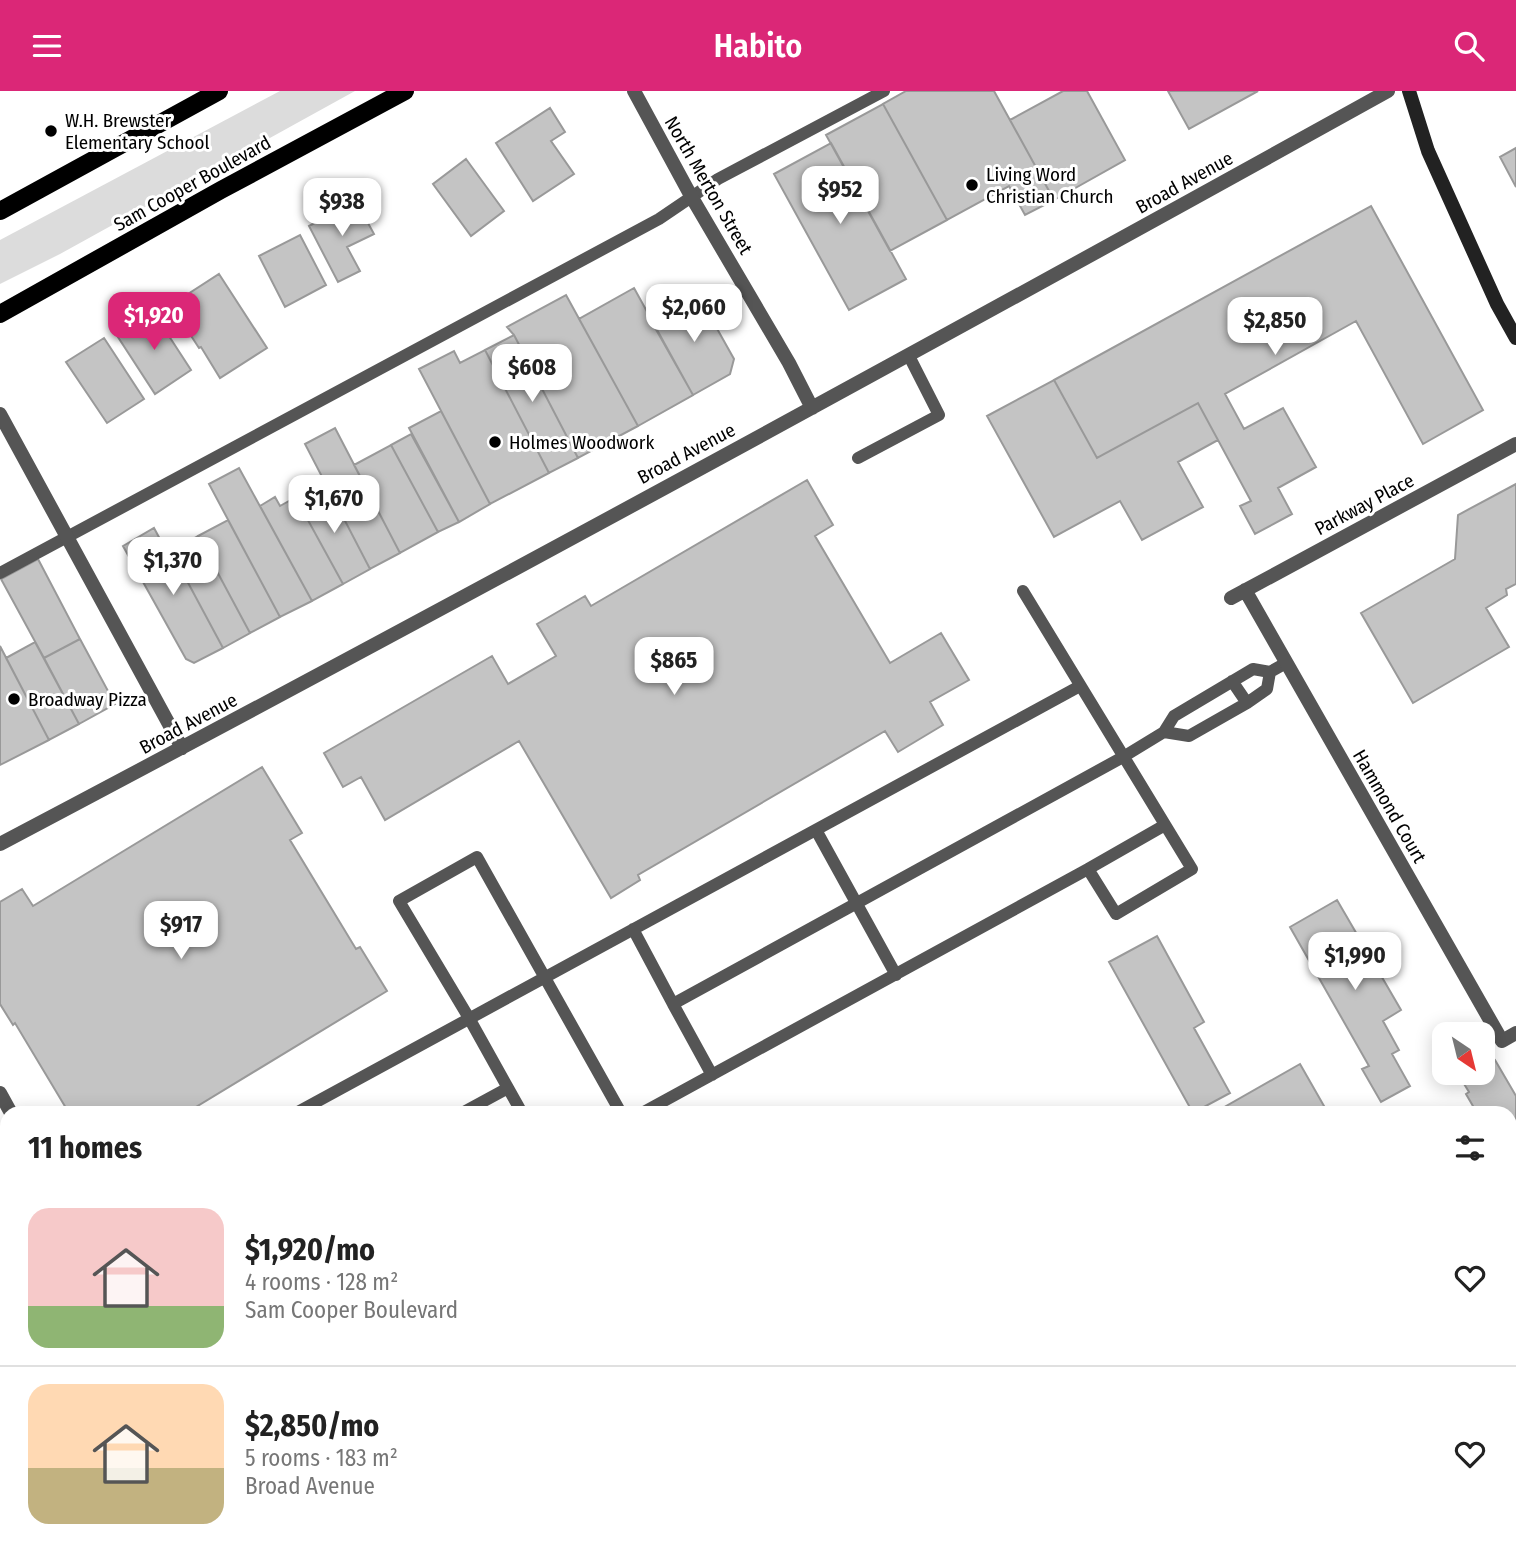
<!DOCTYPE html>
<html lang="en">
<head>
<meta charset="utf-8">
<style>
	:root { --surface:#fff; --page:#f2f2f2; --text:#222; --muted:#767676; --line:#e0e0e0; --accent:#db2777 }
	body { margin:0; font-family:"Fira Sans Condensed",sans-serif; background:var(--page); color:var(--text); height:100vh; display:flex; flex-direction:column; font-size:26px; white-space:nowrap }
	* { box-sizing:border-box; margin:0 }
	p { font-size:23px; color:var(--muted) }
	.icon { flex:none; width:38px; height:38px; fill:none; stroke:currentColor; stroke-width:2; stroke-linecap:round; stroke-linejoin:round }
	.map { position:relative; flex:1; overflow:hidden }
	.panel { position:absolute; left:0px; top:1015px; width:1517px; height:450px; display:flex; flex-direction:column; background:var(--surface); border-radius:21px 21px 0 0; box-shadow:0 4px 18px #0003 }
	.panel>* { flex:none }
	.needle { width:46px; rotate:145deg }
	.fabs { position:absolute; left:1432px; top:931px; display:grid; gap:14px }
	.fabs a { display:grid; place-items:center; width:63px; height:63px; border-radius:14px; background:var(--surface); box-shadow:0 4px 18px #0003; font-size:35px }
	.price { position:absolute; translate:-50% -60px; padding:0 16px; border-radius:14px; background:#fff; color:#222; font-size:23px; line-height:46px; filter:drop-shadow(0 2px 4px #0008) }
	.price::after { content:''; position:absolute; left:50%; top:42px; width:21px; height:16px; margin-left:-10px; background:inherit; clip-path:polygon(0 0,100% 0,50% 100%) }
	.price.active { background:var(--accent); color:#fff }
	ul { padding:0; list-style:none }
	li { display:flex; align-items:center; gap:21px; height:175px; padding:0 28px }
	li+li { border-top:2px solid var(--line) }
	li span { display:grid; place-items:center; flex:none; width:196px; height:140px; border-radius:21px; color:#555 }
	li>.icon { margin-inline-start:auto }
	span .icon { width:84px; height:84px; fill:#fffc; stroke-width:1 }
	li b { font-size:30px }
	h2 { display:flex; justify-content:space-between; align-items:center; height:84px; padding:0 28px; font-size:30px }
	header { display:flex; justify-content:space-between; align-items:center; height:91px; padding:0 28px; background:var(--accent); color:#fff; font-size:32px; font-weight:600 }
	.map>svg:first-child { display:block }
	.green { fill:#dcdcdc }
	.building { fill:#c4c4c4; stroke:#999; stroke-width:2 }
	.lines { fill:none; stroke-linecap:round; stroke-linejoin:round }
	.lane { stroke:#555; stroke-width:12 }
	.street { stroke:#555; stroke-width:14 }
	.secondary { stroke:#222; stroke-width:14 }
	.primary { stroke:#000; stroke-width:18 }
	.poi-dot { fill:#000; stroke:#fff; stroke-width:2.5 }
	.labels { text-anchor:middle; stroke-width:6; stroke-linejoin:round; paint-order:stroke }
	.poi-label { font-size:19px; fill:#000; stroke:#fff; text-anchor:start }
	.street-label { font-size:19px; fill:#000; stroke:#fff }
</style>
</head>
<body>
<header><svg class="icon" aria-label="menu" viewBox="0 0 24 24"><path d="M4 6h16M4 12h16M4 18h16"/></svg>Habito<svg class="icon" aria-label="search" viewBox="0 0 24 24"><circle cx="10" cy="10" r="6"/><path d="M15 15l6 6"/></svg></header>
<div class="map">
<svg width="1516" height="1464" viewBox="0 0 1516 1464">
	<rect width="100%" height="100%" fill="#fff"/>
	<!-- green -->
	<path class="green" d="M280 0H355L60 163 0 193V149Z"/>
	<!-- building -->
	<path class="building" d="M906 0H994L1054 109 1025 124 1009 95 947 129 883 13Z
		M1063 0H1087L1125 69 1054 109 1010 29Z
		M1168 0H1258L1189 38Z
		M883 13 947 129 890 160 826 44Z
		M550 17 565 41 551 50 574 83 533 110 496 52Z
		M831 52 906 188 849 219 774 83Z
		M1516 57V96L1500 66Z
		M466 68 504 120 471 145 433 93Z
		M356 110 374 143 347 156 360 180 338 191 309 135Z
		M1371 115 1483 319 1423 353 1356 230 1225 303 1244 338 1283 317 1316 376 1278 397 1292 423 1255 443 1240 415 1251 410 1198 312 1097 367 1054 289Z
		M300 144 326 194 285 216 259 165Z
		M219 183 267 257 220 287 201 256 199 257 171 214Z
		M634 197 693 304 638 335 579 228Z
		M697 202 734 268 730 283 693 304 650 228Z
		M566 204 638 335 578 367 514 244 507 236Z
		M152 219 191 279 155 303 116 243Z
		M514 244 578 367 549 382 485 259Z
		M104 247 144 308 107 332 66 271Z
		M485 259 549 382 490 413 419 278 454 260 460 272Z
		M1054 289 1097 367 1198 312 1218 349 1178 371 1203 416 1142 449 1120 410 1054 446 987 325Z
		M441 320 490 413 459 431 409 337Z
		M335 337 400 462 370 478 305 353Z
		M411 343 459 431 438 441 391 354Z
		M391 354 438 441 400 462 354 374Z
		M239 377 312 510 280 526 209 393Z
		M807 389 833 434 815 445 890 572 941 542 969 589 930 611 943 634 898 661 885 640 638 784 640 789 611 807 519 650 385 729 361 686 343 696 324 662 492 565 508 593 556 565 537 533 585 505 591 515Z
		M1516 393V493L1506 498 1507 504 1486 517 1509 556 1413 612 1361 522 1455 468 1458 424Z
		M327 395 370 478 343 493 298 411Z
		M298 405V411L343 493 312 510 260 415 275 406 280 415Z
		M228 429 280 526 250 542 198 445Z
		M154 437 167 461 171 460 223 557 194 572 186 568 123 455Z
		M198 445 250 542 223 557 171 460Z
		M38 468 80 548 44 567 1 488Z
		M80 548 115 613 79 633 44 567Z
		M35 551 79 633 49 649 6 567Z
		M0 555 49 649 0 674Z
		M262 676 302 742 290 749 356 858 360 856 387 900 186 1022H69L15 932 13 934 0 913V811L22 798 33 815Z
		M1337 809 1401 919 1383 930 1399 959 1392 963 1410 995 1381 1011 1362 978 1369 975 1290 836Z
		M1157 845 1204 931 1194 937 1230 1002 1193 1022 1109 871Z
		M1495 969 1516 1005V1060L1513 1062 1512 1060 1510 1061V1022H1477L1466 1003 1469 1001 1461 988 1473 982H1482V976Z
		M1300 973 1328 1022H1214Z
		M1516 1318V1360L1510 1350V1321Z
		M1516 1394V1464H1499L1496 1458H1510V1397Z
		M58 1458H172L175 1464H47Z
		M332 1458H439L442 1464H335Z
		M468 1458H573L576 1464H467L464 1460Z
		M663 1458H824L827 1464H661L665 1462Z"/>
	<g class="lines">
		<!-- lane -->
		<path class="lane" d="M858 367 939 324 909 265
			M0 482 659 128 718 88 884 0
			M1232 590 1247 612
			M1164 641 1189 645 1247 612 1267 598 1270 581
			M816 739 896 884
			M1088 778 1165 734
			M633 838 673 913
			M712 984 673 913 1123 666 1164 641 1174 625 1253 578 1270 581 1286 572
			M508 997 469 927 399 810 477 766 621 1022
			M296 1022 1080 595
			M462 1022 508 997 522 1022
			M642 1022 1088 778 1116 823 1192 778 1023 500
			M898 1458 900 1462 909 1458"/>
		<!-- street -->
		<path class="street" d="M634 0 691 105 789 272 812 317
			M0 323 182 657
			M1245 499 1502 950 1516 942
			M1231 507 1516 353
			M0 753C466 507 928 255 1388 0
			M0 1002 11 1022
			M240 1458 244 1464
			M1004 1458 1007 1464
			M1370 1458 1373 1464"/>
		<!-- secondary -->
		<path class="secondary" d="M1409 0 1428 60 1497 213 1516 247"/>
		<!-- primary -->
		<path class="primary" d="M0 120 219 0
			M0 223 221 99 405 0
			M1510 1239 1516 1236
			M1094 1464 1106 1458"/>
	</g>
	<!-- markers -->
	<g class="poi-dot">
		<circle cx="51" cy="40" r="7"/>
		<circle cx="972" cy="94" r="7"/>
		<circle cx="495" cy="351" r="7"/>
		<circle cx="14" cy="608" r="7"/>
	</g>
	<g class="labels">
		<!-- poi labels -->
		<g class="poi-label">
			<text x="65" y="36">W.H. Brewster<tspan x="65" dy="22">Elementary School</tspan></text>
			<text x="986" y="90">Living Word<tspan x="986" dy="22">Christian Church</tspan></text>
			<text x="509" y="358">Holmes Woodwork</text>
			<text x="28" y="615">Broadway Pizza</text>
		</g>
		<!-- street labels -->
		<g class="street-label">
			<text transform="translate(1184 91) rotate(-29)" y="7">Broad Avenue</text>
			<text transform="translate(192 92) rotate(-29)" y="7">Sam Cooper Boulevard</text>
			<text transform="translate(709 94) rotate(60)" y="7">North Merton Street</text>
			<text transform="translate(686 362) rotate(-28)" y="7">Broad Avenue</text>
			<text transform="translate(1364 413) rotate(-28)" y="7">Parkway Place</text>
			<text transform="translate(188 632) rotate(-28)" y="7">Broad Avenue</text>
			<text transform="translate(1390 715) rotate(60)" y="7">Hammond Court</text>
		</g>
	</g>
</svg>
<div class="fabs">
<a><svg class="needle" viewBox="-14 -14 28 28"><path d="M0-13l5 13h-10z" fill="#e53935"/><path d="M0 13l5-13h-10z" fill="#767676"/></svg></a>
</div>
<b class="price" style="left:840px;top:135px">$952</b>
<b class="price" style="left:342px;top:147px">$938</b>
<b class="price" style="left:694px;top:253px">$2,060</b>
<b class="price active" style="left:154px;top:261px">$1,920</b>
<b class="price" style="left:1275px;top:266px">$2,850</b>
<b class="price" style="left:532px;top:313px">$608</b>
<b class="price" style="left:334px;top:444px">$1,670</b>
<b class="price" style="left:173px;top:506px">$1,370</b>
<b class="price" style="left:674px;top:606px">$865</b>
<b class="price" style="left:181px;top:870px">$917</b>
<b class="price" style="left:1355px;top:901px">$1,990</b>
<section class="panel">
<h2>11 homes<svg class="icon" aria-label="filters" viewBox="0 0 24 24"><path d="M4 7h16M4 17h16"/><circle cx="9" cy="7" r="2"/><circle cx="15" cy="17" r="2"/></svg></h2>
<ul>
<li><span style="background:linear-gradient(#f6c9c9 70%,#8fb573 0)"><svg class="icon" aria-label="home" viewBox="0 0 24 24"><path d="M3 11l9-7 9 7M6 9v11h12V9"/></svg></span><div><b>$1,920/mo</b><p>4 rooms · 128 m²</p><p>Sam Cooper Boulevard</p></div><svg class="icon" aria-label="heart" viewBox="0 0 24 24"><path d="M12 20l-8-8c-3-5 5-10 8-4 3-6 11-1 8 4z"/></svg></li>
<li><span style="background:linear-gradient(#ffd9b3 60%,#c2b280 0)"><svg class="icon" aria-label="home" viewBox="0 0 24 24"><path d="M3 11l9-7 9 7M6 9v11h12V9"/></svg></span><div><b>$2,850/mo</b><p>5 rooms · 183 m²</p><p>Broad Avenue</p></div><svg class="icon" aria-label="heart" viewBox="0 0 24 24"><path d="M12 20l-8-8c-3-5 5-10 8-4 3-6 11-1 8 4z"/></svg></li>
</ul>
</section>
</div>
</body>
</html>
